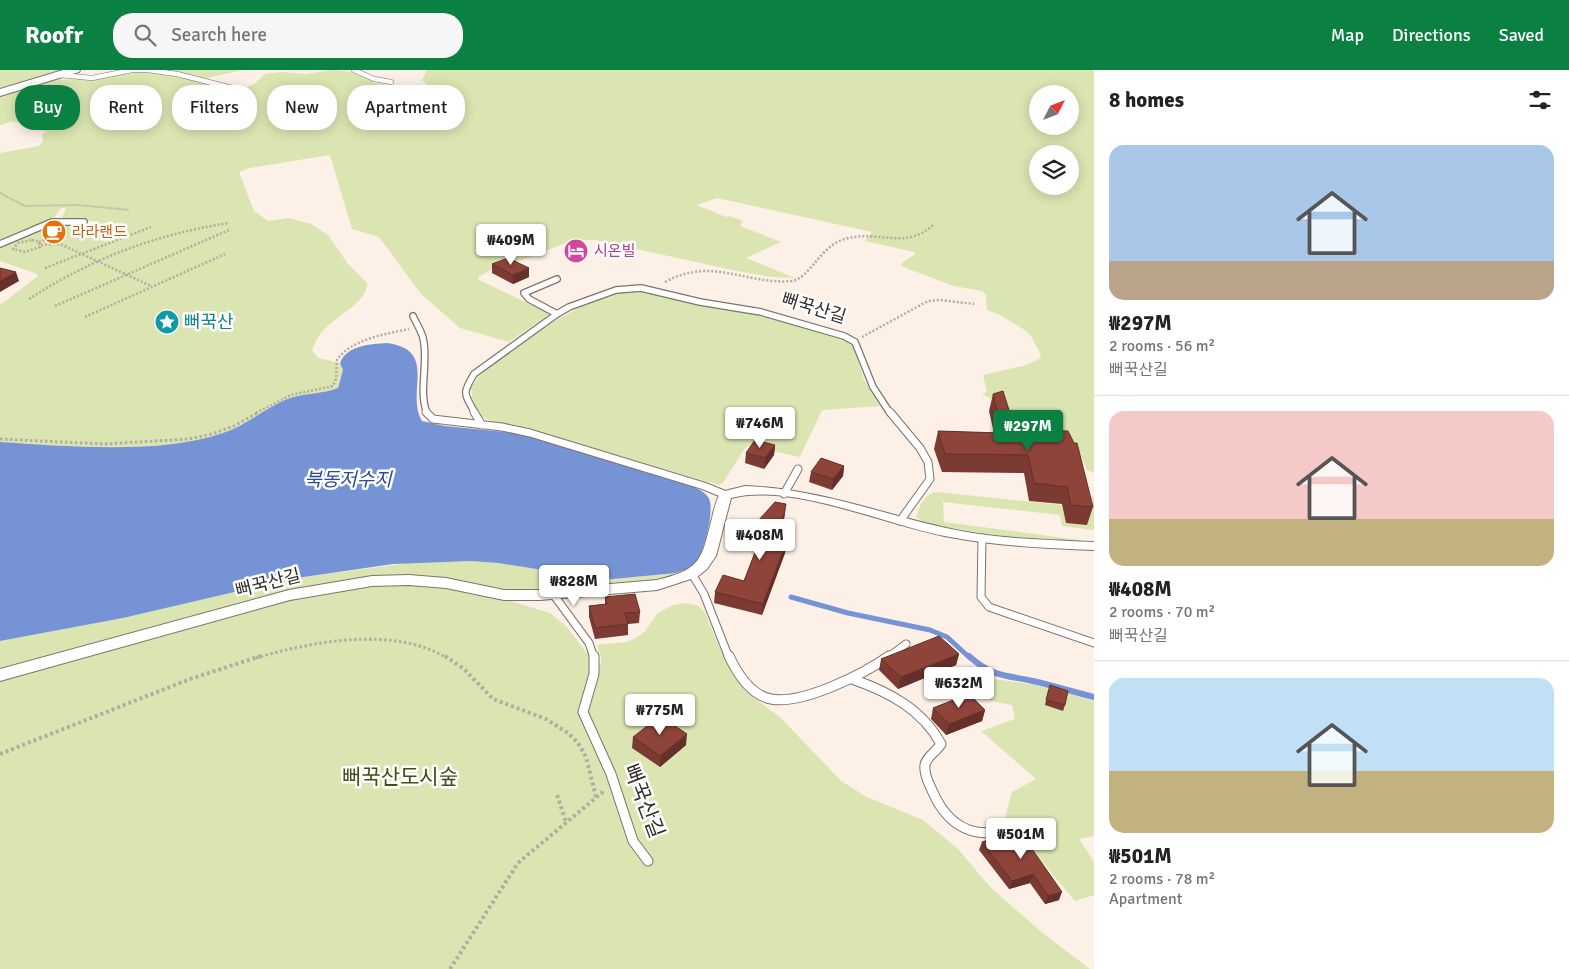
<!DOCTYPE html>
<html lang="en">
<head>
<meta charset="utf-8">
<style>
	:root { --surface:#fff; --page:#f6f6f6; --text:#222; --muted:#767676; --line:#e0e0e0; --accent:#0b8043 }
	body { margin:0; font-family:Signika,"Noto Sans KR",sans-serif; background:var(--page); color:var(--text); height:100vh; display:flex; flex-direction:column; font-size:19px; white-space:nowrap }
	* { box-sizing:border-box; margin:0 }
	p { font-size:16px; color:var(--muted) }
	.icon { flex:none; width:28px; height:28px; fill:none; stroke:currentColor; stroke-width:2; stroke-linecap:round; stroke-linejoin:round }
	.map { position:relative; flex:1; overflow:hidden }
	.details { display:flex; flex-direction:column; background:var(--surface); width:475px }
	.details>* { flex:none }
	.guide { position:absolute; left:15px; top:15px; width:475px; height:45px; display:flex; gap:10px }
	.needle { width:32px; rotate:48deg }
	.tools { position:absolute; left:1029px; top:15px; display:grid; gap:10px }
	.tools a { display:grid; place-items:center; width:50px; height:50px; border-radius:50%; background:var(--surface); box-shadow:0 2px 12px #0003; font-size:25px }
	.price { position:absolute; translate:-50% -42px; padding:0 11px; border-radius:5px; background:#fff; color:#222; font-size:16px; line-height:32px; filter:drop-shadow(0 1px 2px #0008) }
	.price::after { content:''; position:absolute; left:50%; top:30px; width:15px; height:11px; margin-left:-8px; background:inherit; clip-path:polygon(0 0,100% 0,50% 100%) }
	.price.current { background:var(--accent); color:#fff }
	ul { padding:0; list-style:none }
	li { display:grid; align-content:center; gap:10px; height:265px; padding:0 15px }
	li+li { border-top:1px solid var(--line) }
	li span { display:grid; place-items:center; height:155px; border-radius:15px; color:#555 }
	li>.icon { margin-inline-start:auto }
	span .icon { width:90px; height:90px; fill:#fffc; stroke-width:1 }
	li b { font-size:21px }
	h2 { display:flex; justify-content:space-between; align-items:center; height:60px; padding:0 15px; font-size:21px }
	.chip { padding:0 18px; border-radius:20px; background:var(--surface); box-shadow:0 2px 12px #0003; font-size:18px; line-height:45px }
	.chip.current { background:var(--accent); color:#fff }
	header { display:flex; align-items:center; gap:30px; box-sizing:border-box; height:70px; padding:0 25px; background:var(--accent); color:#fff }
	header strong { font-size:24px }
	nav { display:flex; gap:28px; margin-inline-start:auto; font-size:18px }
	.search { width:350px; height:45px; background:var(--page); display:flex; align-items:center; gap:12px; box-sizing:border-box; padding:0 18px; border-radius:20px; color:var(--muted); font-size:19px }
	main { display:flex; flex:1; min-height:0 }
	.map>svg:first-child { display:block }
	.green { fill:#dae5b1; fill-rule:evenodd }
	.water { fill:#7694d5 }
	.lines { fill:none; stroke-linecap:round; stroke-linejoin:round }
	.stream-far1 { stroke:#7694d5; stroke-width:5 }
	.stream { stroke:#7694d5; stroke-width:6 }
	.lane-far3-casing { stroke:#7f736b; stroke-width:5.5 }
	.lane-far2-casing { stroke:#7f736b; stroke-width:8 }
	.lane-far1-casing { stroke:#7f736b; stroke-width:9 }
	.lane-casing { stroke:#7f736b; stroke-width:11 }
	.street-casing { stroke:#7f736b; stroke-width:2 }
	.secondary-casing { stroke:#7f736b; stroke-width:2 }
	.path-far3 { stroke:#b5aba3; stroke-width:2; stroke-dasharray:1 1; stroke-linecap:butt }
	.path-far2 { stroke:#b5aba3; stroke-width:2.5; stroke-dasharray:2 2; stroke-linecap:butt }
	.path-far1 { stroke:#b5aba3; stroke-width:3; stroke-dasharray:2.5 2.5; stroke-linecap:butt }
	.path { stroke:#b5aba3; stroke-width:4; stroke-dasharray:3 3; stroke-linecap:butt }
	.lane-far3 { stroke:#fff; stroke-width:4.5 }
	.lane-far2 { stroke:#fff; stroke-width:5.5 }
	.lane-far1 { stroke:#fff; stroke-width:7 }
	.lane { stroke:#fff; stroke-width:9 }
	.street { fill:#fff; fill-rule:evenodd }
	.secondary { fill:#fff; fill-rule:evenodd }
	.wall { fill:#7b3a32 }
	.shaded-wall { fill:#643029 }
	.building { fill:#8f443a; stroke:#643029 }
	.labels { text-anchor:middle; stroke-width:5; stroke-linejoin:round; paint-order:stroke }
	.far-food-label { font-size:15px; fill:#c56008; stroke:#fff; text-anchor:start }
	.far-hotel-label { font-size:15px; fill:#b23c85; stroke:#fff; text-anchor:start }
	.street-label { font-size:18px; fill:#322d29; stroke:#fff }
	.culture-label { font-size:18px; fill:#0d838f; stroke:#fff; text-anchor:start }
	.water-label { font-size:19px; font-style:italic; fill:#2b4a98; stroke:#fff }
	.near-park-label { font-size:21px; fill:#444d13; stroke:#fff }
	.near-street-label { font-size:21px; fill:#322d29; stroke:#fff }
</style>
</head>
<body>
<header>
<strong>Roofr</strong>
<div class="search"><svg class="icon" aria-label="search" viewBox="0 0 24 24"><circle cx="10" cy="10" r="6"/><path d="M15 15l6 6"/></svg>Search here</div>
<nav><a>Map</a><a>Directions</a><a>Saved</a></nav>
</header>
<main>
<div class="map">
<svg width="1094" height="899" viewBox="0 0 1094 899">
	<rect width="100%" height="100%" fill="#fdf0e6"/>
	<!-- green -->
	<path class="green" d="M0 0H64L0 19Z
		M160 0H243L202 9Z
		M334 0 351 2 375 13 425 21 430 17 422 10 427 0H1094V403L1087 400 1079 381 1023 369C1012 341 1009 338 982 324L987 322 983 305 1027 295 1039 289 1041 285 1031 266 1025 260 998 244 987 240 986 225 982 221 954 216 903 197 901 195 902 193 915 184 914 182 865 171 872 162 717 128 697 135 726 147 730 146 743 151 740 156 781 172 746 188 795 208 771 207 737 201 595 170H580L568 172 515 193 496 197 478 207 479 210 548 243V245L509 272 460 258 421 224 379 167 352 159 330 85 249 98 239 102 254 141 268 151 288 148 311 154 328 165 348 194 367 213C367 235 332 246 319 266 316 270 314 276 312 280L318 288 340 293 343 300 338 318C322 324 305 323 290 328 266 337 247 355 223 363 160 385 66 376 0 372V235L38 206 37 204 0 191V175L45 156 63 152 91 154 95 151 65 149 62 147 66 138H61L55 147 49 151 0 172V83L39 76 43 71 42 64 48 62 14 51 0 55V26L55 10 104 8 134 1 180 6 206 14 239 21 254 14 265 4 283 2 305 4ZM1038 24H1070V56H1038ZM1038 84H1070V116H1038Z
		M630 221 652 222 756 243 842 268 853 275 864 310 880 336 822 340 800 387 749 376 745 378 723 413 719 415 531 360 493 352 481 346 477 340 473 331 471 317 480 305 492 295C535 265 576 230 630 221Z
		M937 422 1071 436 1075 430 1094 426V460L1062 456 1060 445 943 432 944 452 1094 472 1006 467 927 454 916 447C920 435 924 424 937 422Z
		M422 491H470L498 493 562 503 588 509 603 510 676 503 664 510 553 521H513L447 510 375 508 0 601V571L123 548 290 509Z
		M372 514H409L448 518 504 529 550 543 567 557 585 581 601 594V587L597 575 627 572 636 568 644 562 658 543 673 535 686 533 699 536 705 543 719 577 745 621 781 648 841 711 867 727 923 750 958 779 991 818 1045 865 1090 899H0V609L294 527Z
		M972 599 993 609 1031 614 1094 631V766L1079 769 1094 792V825L1075 831 1005 747 1012 722 1036 709 981 661 1015 649 1012 635 991 631 973 612Z"/>
	<!-- water -->
	<path class="water" d="M406 43 411 44C402 60 383 52 369 49Z
		M387 273C439 280 405 323 422 351L445 356 516 363 688 414C695 418 703 420 708 427 716 437 704 481 697 491 692 498 684 500 676 503L603 510 588 509 562 503 498 493 470 491 393 494 290 509 123 548 0 571V372C66 376 160 385 223 363 247 355 266 337 290 328 305 323 322 324 338 318L343 300 340 293C347 275 371 274 387 273Z"/>
	<g class="lines">
		<!-- stream-far1 -->
		<path class="stream-far1" d="M791 527 848 543 930 560 947 567 970 588"/>
		<!-- stream -->
		<path class="stream" d="M969 586C992 607 1005 605 1033 611 1054 616 1074 622 1094 627"/>
		<defs>
			<path id="lane-far3" d="M354 0 374 9 391 12
				M60 5 92 8 132 0H148L177 4 236 19"/>
			<path id="lane-far2" d="M0 174 52 152H84
				M557 209 524 223 529 229 557 244
				M413 246C416 253 421 260 423 268 429 291 418 322 427 343
				M475 343C464 323 462 324 474 304L557 244 569 237 616 220 641 218 700 232 761 242 844 266 855 272 873 317 890 343"/>
			<path id="lane-far1" d="M426 342 433 349 502 357 530 363 704 416 726 425
				M474 342 482 355
				M890 342 920 378 928 392 930 409 900 451
				M784 424 798 399
				M982 468 981 527 989 537 1094 573
				M692 504 704 524 729 588
				M553 524 589 573 594 588
				M887 588 906 574"/>
			<path id="lane" d="M594 586V604L583 642 611 704 633 771 648 791
				M729 586C737 603 750 625 771 629 802 635 864 604 889 586
				M852 609C889 622 922 639 941 674 937 681 926 687 925 695 924 702 928 712 931 718 944 750 967 769 1002 761"/>
			<path id="street" d="M745 416C814 418 879 443 946 458 994 469 1045 470 1094 472V480C1046 478 997 476 950 467 887 456 793 412 731 428L716 486 707 499 697 507 657 520 540 530H504L446 518 409 515 372 516 290 530 0 611V599L289 520 372 506 409 505 446 508 504 520H540L657 510C702 499 701 490 712 448 714 439 716 430 721 422Z"/>
			<path id="secondary" d="M63 0H80L79 2 0 26V19Z"/>
		</defs>
		<!-- lane-far3 casing -->
		<use href="#lane-far3" class="lane-far3-casing"/>
		<!-- lane-far2 casing -->
		<use href="#lane-far2" class="lane-far2-casing"/>
		<!-- lane-far1 casing -->
		<use href="#lane-far1" class="lane-far1-casing"/>
		<!-- lane casing -->
		<use href="#lane" class="lane-casing"/>
		<!-- street casing -->
		<use href="#street" class="street-casing"/>
		<!-- secondary casing -->
		<use href="#secondary" class="secondary-casing"/>
		<!-- path-far3 -->
		<path class="path-far3" d="M0 123 25 136 79 135 129 140"/>
		<!-- path-far2 -->
		<path class="path-far2" d="M32 170 39 172 40 177 25 182 13 179 18 173Z
			M39 172 48 169
			M41 175 60 174 151 216
			M45 198 151 157
			M665 212C713 186 745 215 792 211 810 208 821 175 845 169 877 159 905 181 933 155
			M29 229C91 189 156 164 229 153
			M55 236 229 160
			M85 247 225 184
			M862 267 928 231 940 230 974 234
			M256 343 291 325 333 316 336 309 337 290C351 269 386 264 409 259"/>
		<!-- path-far1 -->
		<path class="path-far1" d="M0 369 104 374 189 369 212 364 234 356 259 342
			M256 588C313 571 394 556 447 588"/>
		<!-- path -->
		<path class="path" d="M445 586 464 599 493 629 546 649 568 663 578 673 586 687 596 727
			M0 684 190 609 261 586
			M557 725 566 752
			M450 899 518 793 604 721"/>
		<!-- lane-far3 -->
		<use href="#lane-far3" class="lane-far3"/>
		<!-- lane-far2 -->
		<use href="#lane-far2" class="lane-far2"/>
		<!-- lane-far1 -->
		<use href="#lane-far1" class="lane-far1"/>
		<!-- lane -->
		<use href="#lane" class="lane"/>
		<!-- street -->
		<use href="#street" class="street"/>
		<!-- secondary -->
		<use href="#secondary" class="secondary"/>
	</g>
	<!-- wall -->
	<path class="wall" d="M492 194 529 207 513 214 492 203Z
		M993 324 1015 359 1093 437 1087 455 1066 453 1062 434 1029 431 1024 403 942 402 934 379 938 361 994 363 989 341Z
		M775 375 774 385 764 399 745 393 746 383Z
		M844 396 843 406 832 420 809 412 811 402Z
		M785 444 779 471 785 483 762 545 714 533 715 522 744 511 762 464 756 463 757 452Z
		M605 527 640 542 639 553 628 554V565L595 569 589 547V536L605 534Z
		M959 584 956 595 898 619 879 600 881 589Z
		M1048 621 1065 635 1063 641 1045 635Z
		M933 638 985 640 982 651 946 665 931 649Z
		M633 667 686 675 660 697 632 678Z
		M982 772 1033 781 1059 830 1045 834 1030 813 1009 819 979 780Z"/>
	<!-- shaded-wall -->
	<path class="shaded-wall" d="M529 198V207L513 214V205Z
		M16 202 19 211 0 222V211Z
		M775 375 774 385 764 399 765 388Z
		M844 396 843 406 832 420 833 409Z
		M786 434 785 444 776 482 778 471Z
		M786 473 785 483 762 545 763 534Z
		M959 584 956 595 898 619 901 607Z
		M985 640 982 651 946 665 949 654Z
		M687 664 686 675 660 697V686Z
		M1033 804 1030 813 1009 819 1012 811Z
		M1062 822 1059 830 1045 834 1048 826Z"/>
	<!-- building -->
	<path class="building" d="M508 188 529 198 513 205 492 194Z
		M0 198 16 202 0 211Z
		M1003 321 1015 359 1068 361 1074 373H1077L1093 437 1071 435 1067 417 1034 413 1028 385 945 384 938 361 1002 363 993 324Z
		M755 370 775 375 765 388 746 383Z
		M821 388 844 396 833 409 811 402Z
		M775 432 786 434 778 471 786 473 763 534 715 522 723 505 744 511 766 454 757 452Z
		M635 524 640 542 625 543 628 554 595 558 589 536 607 534 605 527Z
		M939 566 959 584 901 607 881 589Z
		M1050 615 1068 621 1065 635 1046 630Z
		M969 624 985 640 949 654 933 638Z
		M660 646 687 664 660 686 633 667Z
		M1019 761 1033 779H1032L1062 822 1048 826 1033 804 1012 811 982 772Z"/>
	<!-- icons -->
	<defs>
		<symbol id="cafe-disc" viewBox="-11 -11 22 22"><circle r="9.5" fill="#e8710a" stroke="#fff"/><path d="M-5.5-4.5H6V0H3Q3 3.5 0 3.5H-2.5Q-5.5 3.5-5.5 0ZM3-3.2v2h1.7v-2ZM-6 4.5H4V6H-6Z" fill="#fff"/></symbol>
		<symbol id="hotel-disc" viewBox="-11 -11 22 22"><circle r="9.5" fill="#d1479c" stroke="#fff"/><path d="M-6-4.5h1.5V1H6V5H4.5V3h-9V5H-6ZM-4 0a1.8 1.8 0 1 1 3.6 0ZM.5 0V-2.5h3Q6-2.5 6 0Z" fill="#fff"/></symbol>
		<symbol id="sight-disc" viewBox="-11 -11 22 22"><circle r="9.5" fill="#0f9aa8" stroke="#fff"/><path d="M0-6L1.8-2.2L6-1.7L2.9 1.2L3.7 5.4L0 3.3L-3.7 5.4L-2.9 1.2L-6-1.7L-1.8-2.2Z" fill="#fff"/></symbol>
	</defs>
	<g fill-rule="evenodd">
		<use href="#cafe-disc" x="40" y="148" width="28" height="28"/>
		<use href="#hotel-disc" x="562" y="167" width="28" height="28"/>
		<use href="#sight-disc" x="153" y="238" width="28" height="28"/>
	</g>
	<g class="labels">
		<!-- far-food labels -->
		<g class="far-food-label">
			<text x="72" y="167">라라랜드</text>
		</g>
		<!-- far-hotel labels -->
		<g class="far-hotel-label">
			<text x="594" y="186">시온빌</text>
		</g>
		<!-- street labels -->
		<g class="street-label">
			<text transform="translate(814 238) rotate(17)" y="6">뻐꾹산길</text>
			<text transform="translate(268 513) rotate(-14)" y="6">뻐꾹산길</text>
		</g>
		<!-- culture labels -->
		<g class="culture-label">
			<text x="184" y="258">뻐꾹산</text>
		</g>
		<!-- water labels -->
		<g class="water-label">
			<text x="348" y="416">북동저수지</text>
		</g>
		<!-- near-park labels -->
		<g class="near-park-label">
			<text x="400" y="714">뻐꾹산도시숲</text>
		</g>
		<!-- near-street labels -->
		<g class="near-street-label">
			<text transform="translate(644 731) rotate(69)" y="7">뻐꾹산길</text>
		</g>
	</g>
</svg>
<div class="tools">
<a><svg class="needle" viewBox="-14 -14 28 28"><path d="M0-13l5 13h-10z" fill="#e53935"/><path d="M0 13l5-13h-10z" fill="#767676"/></svg></a>
<a><svg class="icon" aria-label="layers" viewBox="0 0 24 24"><path d="M12 4l9 5-9 5-9-5zM3 14l9 5 9-5"/></svg></a>
</div>
<b class="price" style="left:511px;top:196px">₩409M</b>
<b class="price" style="left:760px;top:379px">₩746M</b>
<b class="price current" style="left:1028px;top:382px">₩297M</b>
<b class="price" style="left:760px;top:491px">₩408M</b>
<b class="price" style="left:574px;top:537px">₩828M</b>
<b class="price" style="left:959px;top:639px">₩632M</b>
<b class="price" style="left:660px;top:666px">₩775M</b>
<b class="price" style="left:1021px;top:790px">₩501M</b>
<div class="guide">
<a class="chip current">Buy</a>
<a class="chip">Rent</a>
<a class="chip">Filters</a>
<a class="chip">New</a>
<a class="chip">Apartment</a>
</div>
</div>
<section class="details">
<h2>8 homes<svg class="icon" aria-label="filters" viewBox="0 0 24 24"><path d="M4 7h16M4 17h16"/><circle cx="9" cy="7" r="2"/><circle cx="15" cy="17" r="2"/></svg></h2>
<ul>
<li><span style="background:linear-gradient(#a9c7e8 75%,#b9a48a 0)"><svg class="icon" aria-label="home" viewBox="0 0 24 24"><path d="M3 11l9-7 9 7M6 9v11h12V9"/></svg></span><div><b>₩297M</b><p>2 rooms · 56 m²</p><p>뻐꾹산길</p></div></li>
<li><span style="background:linear-gradient(#f6c9c9 70%,#c2b280 0)"><svg class="icon" aria-label="home" viewBox="0 0 24 24"><path d="M3 11l9-7 9 7M6 9v11h12V9"/></svg></span><div><b>₩408M</b><p>2 rooms · 70 m²</p><p>뻐꾹산길</p></div></li>
<li><span style="background:linear-gradient(#bfe0f5 60%,#c2b280 0)"><svg class="icon" aria-label="home" viewBox="0 0 24 24"><path d="M3 11l9-7 9 7M6 9v11h12V9"/></svg></span><div><b>₩501M</b><p>2 rooms · 78 m²</p><p>Apartment</p></div></li>
</ul>
</section>
</main>
</body>
</html>
